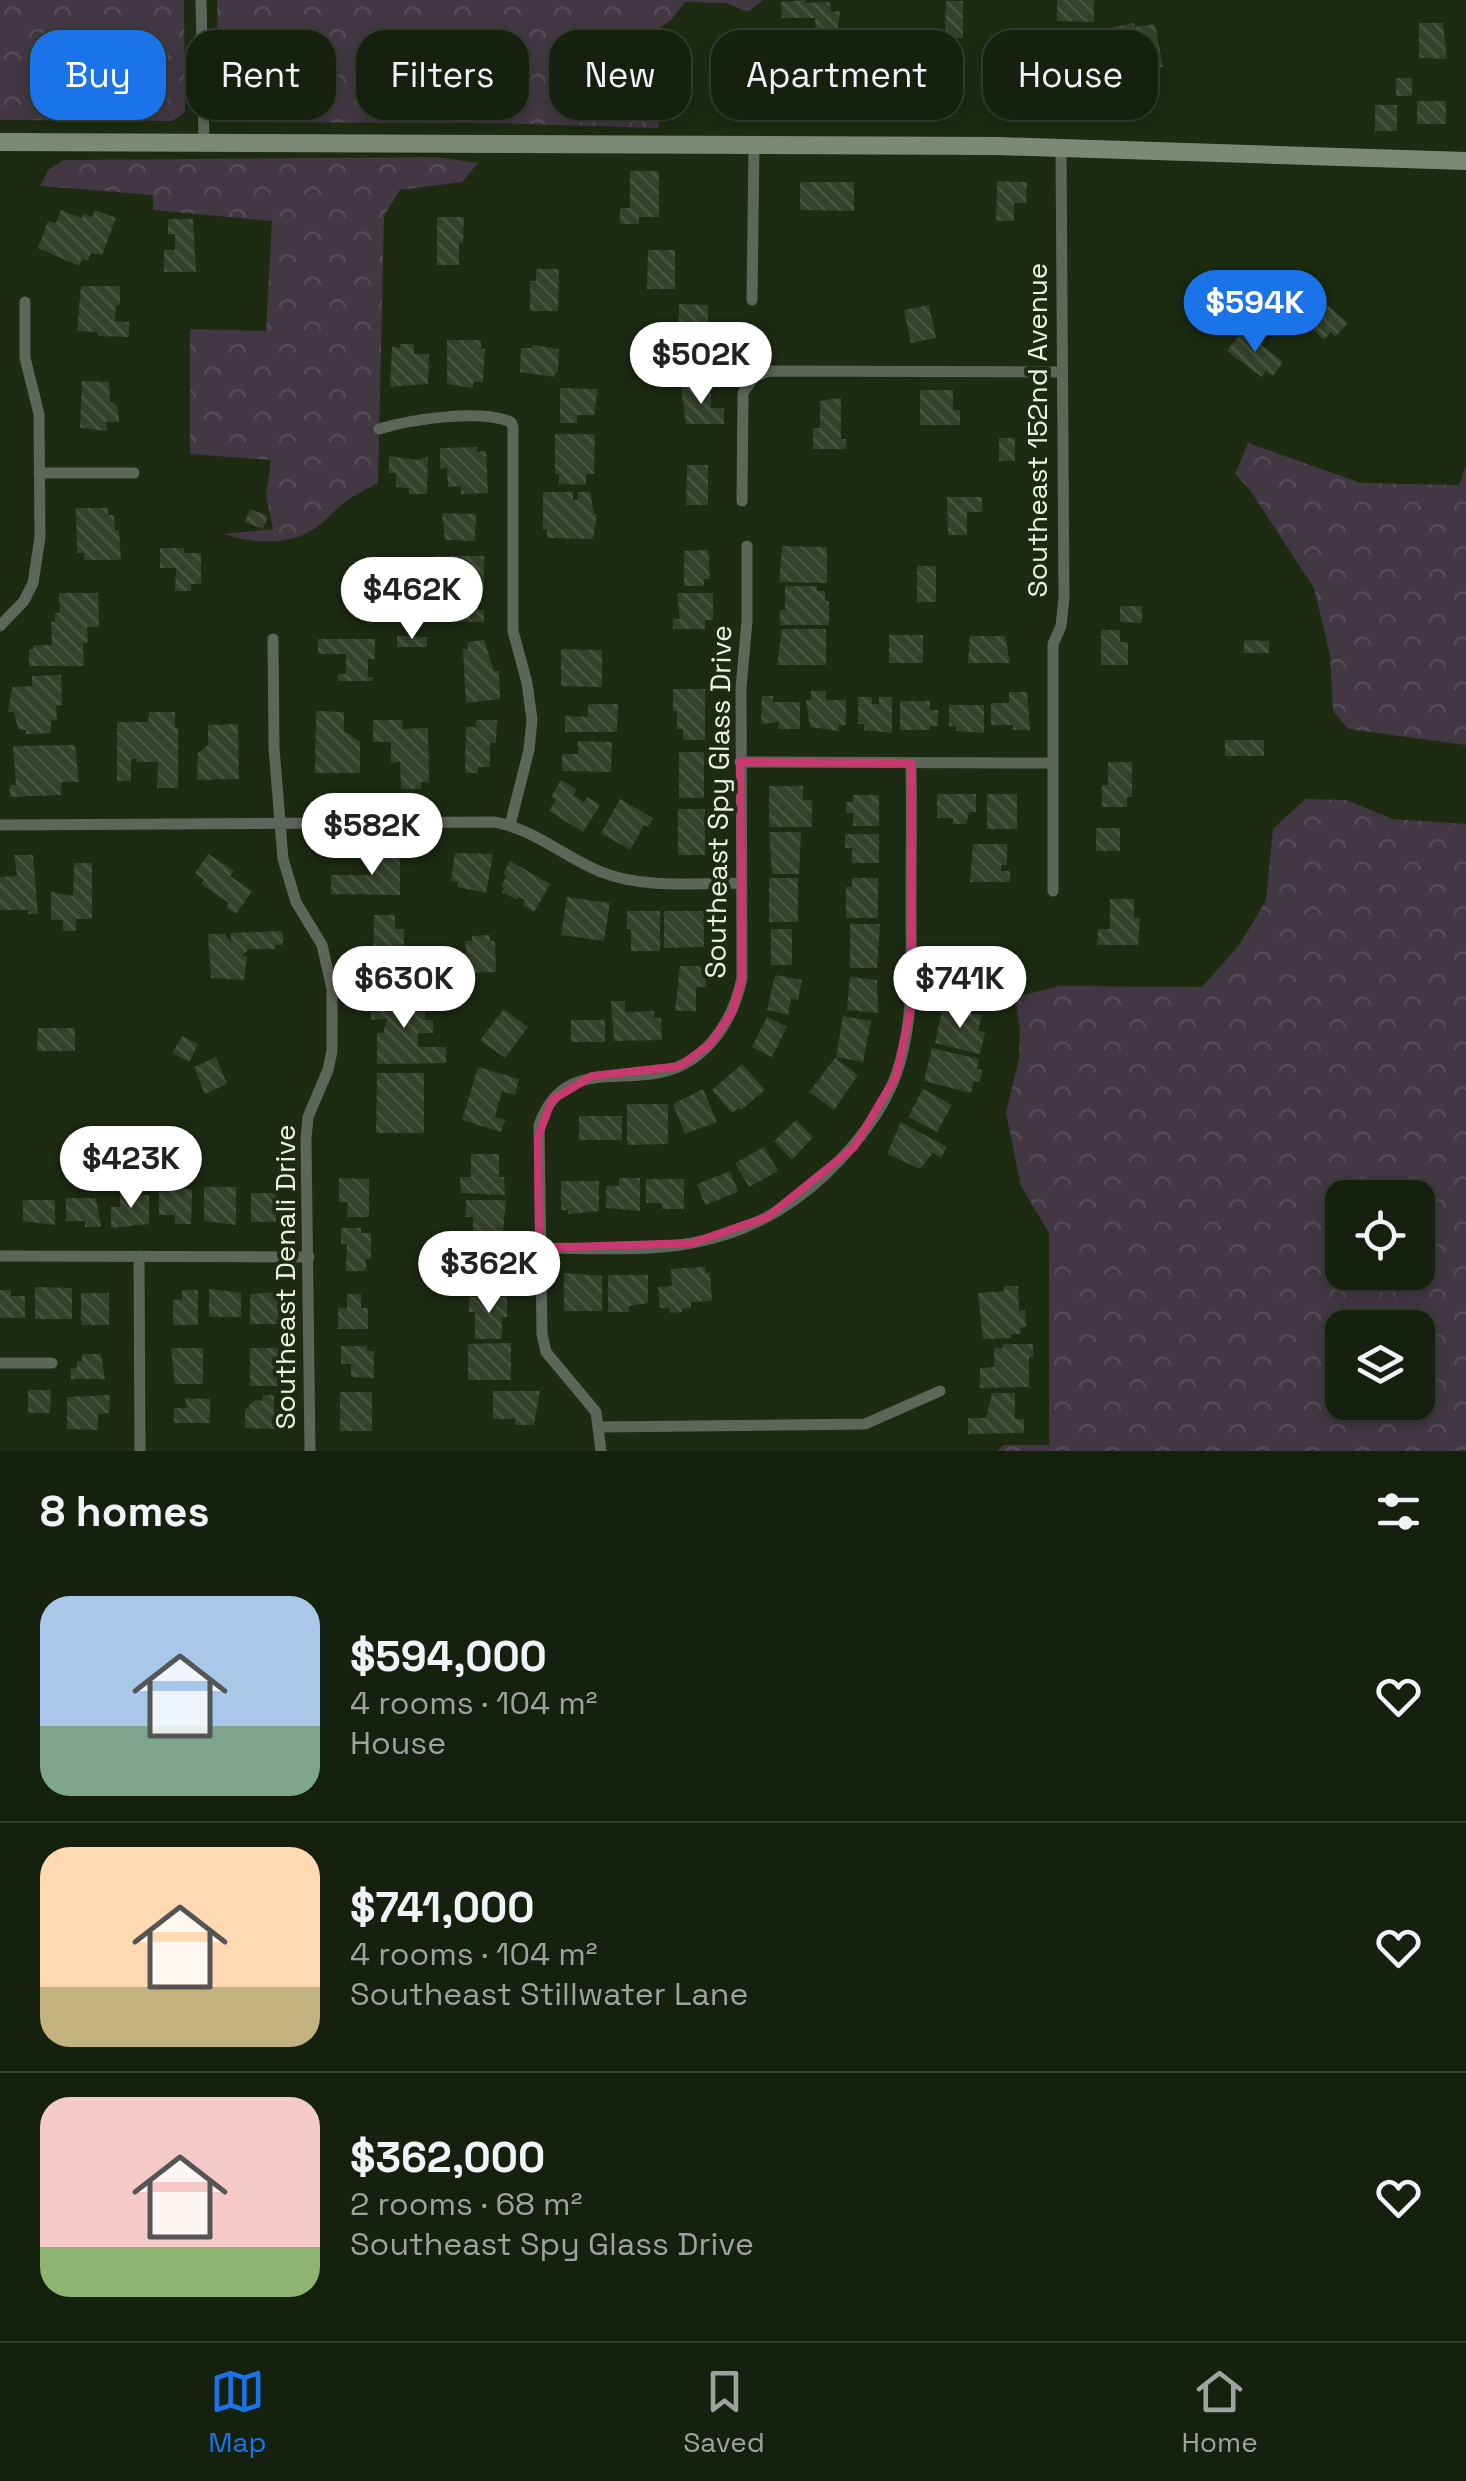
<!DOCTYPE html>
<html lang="en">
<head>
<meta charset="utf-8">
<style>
	:root { --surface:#15200e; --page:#1e2817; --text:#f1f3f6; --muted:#9da39e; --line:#343e2e; --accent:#1a73e8 }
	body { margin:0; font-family:"Space Grotesk",sans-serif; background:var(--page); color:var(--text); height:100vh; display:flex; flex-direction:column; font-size:38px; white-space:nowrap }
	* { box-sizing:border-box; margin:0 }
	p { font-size:32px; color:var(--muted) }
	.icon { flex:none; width:55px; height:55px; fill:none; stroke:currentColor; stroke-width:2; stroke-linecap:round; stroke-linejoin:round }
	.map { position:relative; height:1451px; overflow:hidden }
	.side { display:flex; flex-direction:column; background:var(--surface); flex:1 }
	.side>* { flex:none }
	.banner { position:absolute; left:30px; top:30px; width:1408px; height:90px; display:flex; gap:20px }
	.fabs { position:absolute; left:1325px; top:1180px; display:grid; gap:20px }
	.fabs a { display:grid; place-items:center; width:110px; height:110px; border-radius:20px; background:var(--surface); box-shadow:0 5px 15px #0003,0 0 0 2px var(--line); font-size:50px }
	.price { position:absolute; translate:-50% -85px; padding:0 22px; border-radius:35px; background:#fff; color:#222; font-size:32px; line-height:65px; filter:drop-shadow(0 2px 5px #0008) }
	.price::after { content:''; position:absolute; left:50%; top:60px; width:30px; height:22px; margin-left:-15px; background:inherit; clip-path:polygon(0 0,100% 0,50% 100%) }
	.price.active { background:var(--accent); color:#fff }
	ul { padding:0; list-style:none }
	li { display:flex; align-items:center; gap:30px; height:250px; padding:0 40px }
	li+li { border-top:2px solid var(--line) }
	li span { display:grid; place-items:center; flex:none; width:280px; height:200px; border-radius:30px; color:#555 }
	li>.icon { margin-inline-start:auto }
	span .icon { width:120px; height:120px; fill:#fffc; stroke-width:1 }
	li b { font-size:42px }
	h2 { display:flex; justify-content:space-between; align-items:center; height:120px; padding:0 40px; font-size:42px }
	.tag { padding:0 35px; border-radius:30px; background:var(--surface); box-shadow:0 5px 15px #0003,0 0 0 2px var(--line); font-size:35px; line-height:90px }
	.tag.active { background:var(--accent); color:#fff }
	.tab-bar { display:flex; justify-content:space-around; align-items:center; height:140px; border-top:2px solid var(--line); background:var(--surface); font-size:28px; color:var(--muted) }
	.tab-bar a { display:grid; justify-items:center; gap:5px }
	.tab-bar .active { color:var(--accent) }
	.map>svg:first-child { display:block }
	.forest { fill:url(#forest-crowns); fill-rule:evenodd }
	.building { fill:url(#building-back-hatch) }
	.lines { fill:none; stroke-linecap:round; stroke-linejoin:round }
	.street { stroke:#5e6559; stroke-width:11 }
	.secondary { stroke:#7d8976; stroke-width:18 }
	.marked { fill:none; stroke:#c8396f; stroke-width:8; stroke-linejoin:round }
	.labels { text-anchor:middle; stroke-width:8; stroke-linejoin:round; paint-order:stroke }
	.street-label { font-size:28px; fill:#e9f3e3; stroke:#1c2b12 }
</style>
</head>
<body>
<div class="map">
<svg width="1466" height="1451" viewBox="0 0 1466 1451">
	<defs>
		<pattern id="forest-crowns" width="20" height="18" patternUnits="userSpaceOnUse" patternTransform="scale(2.5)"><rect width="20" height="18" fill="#423743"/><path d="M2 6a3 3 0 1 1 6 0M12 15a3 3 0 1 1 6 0" fill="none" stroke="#544b55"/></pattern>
		<pattern id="building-back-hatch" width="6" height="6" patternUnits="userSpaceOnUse" patternTransform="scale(2.5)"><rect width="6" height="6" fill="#34412b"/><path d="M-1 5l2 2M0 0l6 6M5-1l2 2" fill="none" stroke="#48543f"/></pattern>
	</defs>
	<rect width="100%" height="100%" fill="#1c2b12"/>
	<!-- forest -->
	<path class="forest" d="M0 0H184L185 112 172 121 0 120Z
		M217 0H763L748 12 726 3 685 2 671 20 647 36 659 106V128L495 123 219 122Z
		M436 157 478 163 462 182 400 190 384 216 378 483C367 489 354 495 344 503 336 509 329 518 321 524 293 547 255 544 223 534L273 529 266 495 271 460 190 454V329L266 331 272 221 153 210V195L40 186 49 169 64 160Z
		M1248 443 1361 483 1459 485 1466 465V745L1348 729 1333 711 1330 655 1314 588 1250 490 1235 474Z
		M1305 799 1346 800 1393 819 1466 824V1451H997L1003 1445H1049V1233L1021 1186 1006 1113 1019 1058 1020 1030 1015 997 1060 986 1202 987 1240 944 1266 900 1273 829ZM1342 1198H1418V1272H1342ZM1342 1328H1418V1402H1342Z"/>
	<!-- building -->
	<path class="building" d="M805 0V3L830 2 831 12 840 11 837 36H846L845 49 817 51 813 44H808L807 35H816L815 18H782L781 2Z
		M1057 0H1094V22L1057 21Z
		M946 1H963V38H945Z
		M1134 23 1135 27 1155 24 1163 67 1128 73 1125 54 1117 55 1113 27Z
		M1419 23H1443L1447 59 1419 58Z
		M734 46H752V67H734Z
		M1012 49H1030L1029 55 1035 56 1034 71H1025L1024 82H1013V75H1003V55H1011Z
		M800 78 819 79V93H800Z
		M1396 78H1412V96H1396Z
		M1417 101H1446V124H1417Z
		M1375 105H1397V131H1375Z
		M630 171H659V217H639V224H620V208H630Z
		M997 181 1027 182 1026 203H1014V221H996Z
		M800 182H854V211L800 210Z
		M61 210 82 218 84 213 92 217 95 210 116 218 102 255 91 253 88 261 82 259 79 266 38 248 48 221 56 223Z
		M437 217H464L463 243H459V265H437Z
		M168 219H193L196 272H164V250H175V234H168Z
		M648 250H675V289H647Z
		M536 269H559L558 311H530V281H536Z
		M81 286H120V305H116L115 321 129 322V337L98 336 97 332 77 331Z
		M679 304 708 305V347H678Z
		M929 305 936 338 911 343 904 310Z
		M1327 305 1348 323 1335 337 1331 332 1324 340 1309 326Z
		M1243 330 1283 362 1273 376 1266 371 1262 377 1227 351Z
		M447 340H481V349H485L483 382H473V388L447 384Z
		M400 344H414V354H429L428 384 390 387 392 347 400 348Z
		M532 345 559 349 558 373H555L554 377 520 372 521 348H532Z
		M82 381 109 382 110 402H114L118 409 119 422H106L107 431 80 428Z
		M681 387H711V408H724V424H686Z
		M560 388 598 389 594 415H577V423H560Z
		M920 390H953V410H960V425H920Z
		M837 398H841V439H846V449H813V428H820V401Z
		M555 434H595L594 474H586V485L559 484V474H555Z
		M999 438H1015V461H999Z
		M477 447V452L486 451 488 493 461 494V486L448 487 447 468 440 469V448Z
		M389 456 416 460 428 457 427 494H409V488L396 487V473H389Z
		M687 465H708V505H686Z
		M543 492H573V500H578V492H590L594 514H597L593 539 547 538V529H543Z
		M947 497H982V512H967V535H948Z
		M76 508H108V515H114L115 530H119L121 560H84V553H77Z
		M250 509 268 516 263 529 245 522Z
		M442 513 476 514 475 541 445 540Z
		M782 546 827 547V583L779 582Z
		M160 548H184V553H201V584H191V591H175L176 568H160Z
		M708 550 710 579H704V586H684V551Z
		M436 556H484V589H436Z
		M917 566H936V602H917Z
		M785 586H817V591H825V601H829V625H780V610H785Z
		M59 593H98L99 627H87L88 642 83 643 84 666H29V649H33L34 645H52L51 622H55V613H60Z
		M677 593H713V620H705V629H673V618L680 619Z
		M439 596H478V610H484V622H439Z
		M1120 606H1142V623L1120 622Z
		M782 629H826V665H777Z
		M1101 630H1120V642H1128V665H1101Z
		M889 635H923V663H889Z
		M397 636 427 637V647H397Z
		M970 636H1005L1010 663H968Z
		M318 639H375V659H368V677H373V681H338V674H346V654H318Z
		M484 640 494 671H499L500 699 466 703 463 649H468L467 642Z
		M1244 640 1269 641V653H1244Z
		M561 649 602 650V687L561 686Z
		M61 675 62 705 56 706 57 720H51V733L26 734V730L18 729 14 712H8L12 687 32 686V676Z
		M673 689H705V740H683V729H677V711H673Z
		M811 691H826V700H846V725H839V731L810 727 806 700H811Z
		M1009 692H1027L1030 730H1013V725H991V703H1009Z
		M762 696H773V702H800V729H778L779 722 761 724Z
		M858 697H872V704H879V697H892V733L864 730V724H858Z
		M900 701H930V710H938V726H930V730H900Z
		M588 704H618L617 732H565V716L588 717Z
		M949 705H984V733L956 731V726H949Z
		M316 711 344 712V731L360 742V773H315Z
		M149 712H175V728H178V788H157L158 762H136V759H131V781H117V722H148Z
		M373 720H402L403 729 428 728 429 782H421V789H401L400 762 391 763V742H373Z
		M476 720H497L496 743H490V767H478V773H465L466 727H476Z
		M238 724 239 779 197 780 198 753 208 745V725Z
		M1225 740H1264V756H1225Z
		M578 741 612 742 611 772 562 771V754H578Z
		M75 745 79 782H62L61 795 10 797V785H16L13 746Z
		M679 752H704V798H679Z
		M1108 762H1132V797H1127V807H1102V785H1108Z
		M561 780 577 789 573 795 584 802 587 797 600 805 583 832 549 811 556 800 551 797Z
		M769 786H803V800H812V827H769Z
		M937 794H976V812H969L966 824H953V818H937Z
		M987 794H1017V829H987Z
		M853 795H879V826H853V813H846V802H853Z
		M620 799 653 818 648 827 644 825 630 850 601 833Z
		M678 809H705V855H678Z
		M1096 828H1120V851H1096Z
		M769 832H801L799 874H772Z
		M845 834H879V863H852V848H845Z
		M973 844H1007V865H1001V871H1010V882H970Z
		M371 853H400V895L331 894V875H371Z
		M455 853 493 854 486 893 457 887 458 882 451 881Z
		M208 854 234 871 230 876 252 891 236 914 226 907 229 903 201 884 204 880 195 873Z
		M14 855H33L38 914H28V910H0V877L17 876Z
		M510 861 550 884 534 912 523 905 525 900 519 897 517 900 502 892 504 888 501 886 507 876 503 874Z
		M74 863H92V919H76V931H63V920H51V892L73 896Z
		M769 878H798V922H769Z
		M852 878H878V918H846V887H852Z
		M567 897 610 903 604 941 561 935Z
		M1110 899H1134V918H1140L1138 945H1097L1098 929H1110Z
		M627 911H660V951H631V929H627Z
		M664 911H704V947L664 948Z
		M374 915H395V929H404V946H411L410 972H373Z
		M850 924H880L877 968H850Z
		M771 929H792V965H771Z
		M282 931 284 938 282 945H275V949H249L242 956H247L244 980 211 978 208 934H225L231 943V933Z
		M490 935V941H495L496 972 459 973 458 954 466 953 465 941H472V936Z
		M680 966H706V987H696V1011H675Z
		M944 968H968V981H975V1003L939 1002V981H944Z
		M775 975 802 980 798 1000 791 998 788 1015 767 1010Z
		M850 977 877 980 878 1013 847 1010Z
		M418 990V1011H425V1020H433V1033H418V1047H446V1063L377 1064V1033H383L387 1019 371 1020V1000H392V991Z
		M611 1001H625V1012L654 1011V1018H661L662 1040 614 1041Z
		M943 1008 982 1015 978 1031 985 1032 980 1054 935 1043Z
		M504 1009 528 1027 505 1058 480 1040Z
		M843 1016 871 1021 863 1062 836 1057Z
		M767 1017 787 1027 772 1057 752 1047Z
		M571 1020H605V1042H571Z
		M38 1028H75V1051H37Z
		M182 1036 198 1044 189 1062 172 1053Z
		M932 1048 979 1059 977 1069 982 1070 980 1082 974 1081 971 1093 924 1081Z
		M216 1057 227 1084 205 1094 194 1067Z
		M835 1058 858 1075 834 1110 809 1092Z
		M742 1064 765 1090 741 1110 739 1108 732 1113 712 1090Z
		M478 1067 519 1079 515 1095 502 1091 495 1117 505 1120 501 1132 462 1120Z
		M377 1073H424V1133H376Z
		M703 1089 717 1122 685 1134 673 1104Z
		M923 1089 952 1105 937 1132 908 1117Z
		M627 1104H668V1144L627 1145Z
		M579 1116H622V1140H579Z
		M796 1120 813 1137 792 1160 774 1141Z
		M901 1122 947 1147 941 1158 933 1153 920 1169 887 1154Z
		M764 1147 778 1171 749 1187 735 1163Z
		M471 1154H499V1177H504L505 1195 461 1193 460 1177H471Z
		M730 1171 738 1192 705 1205 697 1184Z
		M339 1178 369 1179V1217H347L348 1202H339Z
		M619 1178H640V1211L606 1208V1186H619Z
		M646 1179H684V1209H662V1203H646Z
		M561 1181H599V1211L568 1214V1210H561Z
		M204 1187H236V1225L204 1221Z
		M159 1189H192L191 1224H175V1215H159Z
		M251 1193H276V1222H251Z
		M120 1195H149V1224L111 1228V1207H120Z
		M66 1198H96L101 1227H85V1221H66Z
		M23 1200H55V1225L23 1221Z
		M466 1200H506L502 1243H481V1233H473V1217H466Z
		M341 1228H361V1233H371V1259H366V1271H346L347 1244H341Z
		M478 1249H498V1262L503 1269V1292H478Z
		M705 1267V1273L710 1272 712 1301 691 1302V1308L682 1309V1312L670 1313V1308H660L658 1287 672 1286 671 1269Z
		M564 1273 602 1276V1311H564Z
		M608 1275H648V1303L629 1306V1312H608Z
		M1004 1286H1018L1019 1311 1025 1310 1026 1327 1020 1328 1021 1334H1011V1338L983 1339 978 1293 1004 1291Z
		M35 1287 72 1288V1319H35Z
		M209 1289 241 1293V1317H209Z
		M0 1290H11V1296H25V1318H0Z
		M182 1290H198V1325H173V1300H182Z
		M278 1292V1324H250V1294Z
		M81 1293H109V1325H81Z
		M347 1294H361V1308H368V1329H338V1308H347Z
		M469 1297H507V1317H502V1339H475V1312H469Z
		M511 1343V1380H468V1344Z
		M1003 1344H1033V1357H1029V1387L980 1388V1368L994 1367V1348H1003Z
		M341 1346H367V1351H374V1378L351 1377V1364H341Z
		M171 1348H203V1384H175Z
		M250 1348H278V1386H250Z
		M82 1354H101L105 1379H71V1368H77V1361H82Z
		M28 1390H51L50 1413H28Z
		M493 1391H540L534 1425H515V1419H493Z
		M340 1392H372V1431H340Z
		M992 1393H1015V1419H1024V1433L968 1434V1418H986Z
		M110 1395 109 1413 98 1414V1430L67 1429V1397Z
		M263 1395H274V1421H279V1429L245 1428V1410L255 1400 263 1401Z
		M185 1398 210 1399V1423H174V1408H187Z"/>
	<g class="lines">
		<!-- street -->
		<path class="street" d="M201 0 204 141
			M752 300 754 144
			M379 429C412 419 480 409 511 422L513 427V631L527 683 532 720 529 750 510 825
			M39 473H134
			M742 501 743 393 754 377 769 371 1061 372
			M0 626 24 601 33 583 40 537 39 414 25 358V302
			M273 639 274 748 283 859 296 902 322 945 332 989V1051L328 1070 308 1117 306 1139 310 1451
			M740 762 1053 763
			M0 825 494 822C534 829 564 857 601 872 644 889 696 883 742 883
			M1053 891V644L1061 626 1064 598 1061 148
			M539 1248C589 1248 642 1252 692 1243 743 1234 789 1209 826 1174 855 1146 882 1114 896 1075 915 1022 911 964 911 908 911 860 912 811 911 763
			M0 1256 309 1257
			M139 1256 140 1451
			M0 1363H52
			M600 1427 865 1424 940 1391
			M601 1451 596 1412 546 1352 542 1334 539 1125C560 1067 602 1080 651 1074 703 1068 732 1025 742 978L741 688 747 621V546"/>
		<!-- secondary -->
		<path class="secondary" d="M0 142 997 146 1466 161"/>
	</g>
	<!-- marked area -->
	<path class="marked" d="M740 762 911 763V1008L896 1076 854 1147 767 1217 692 1243 539 1248 538 1137 552 1100 592 1076 680 1066 710 1044 732 1012 742 978Z"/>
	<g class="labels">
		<!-- street labels -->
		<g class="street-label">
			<text transform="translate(1037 430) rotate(-90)" y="10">Southeast 152nd Avenue</text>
			<text transform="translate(718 802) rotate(-89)" y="10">Southeast Spy Glass Drive</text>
			<text transform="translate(285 1277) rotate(-90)" y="10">Southeast Denali Drive</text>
		</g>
	</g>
</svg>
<div class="fabs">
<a><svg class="icon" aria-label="locate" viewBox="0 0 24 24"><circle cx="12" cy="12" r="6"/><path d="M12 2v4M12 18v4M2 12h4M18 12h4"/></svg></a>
<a><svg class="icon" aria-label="layers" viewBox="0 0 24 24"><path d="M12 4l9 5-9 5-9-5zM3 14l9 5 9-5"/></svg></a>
</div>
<b class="price active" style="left:1255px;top:355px">$594K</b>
<b class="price" style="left:701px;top:407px">$502K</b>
<b class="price" style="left:412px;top:642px">$462K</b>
<b class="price" style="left:372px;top:878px">$582K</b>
<b class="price" style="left:404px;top:1031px">$630K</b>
<b class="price" style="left:960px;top:1031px">$741K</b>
<b class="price" style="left:131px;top:1211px">$423K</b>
<b class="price" style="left:489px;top:1316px">$362K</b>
<div class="banner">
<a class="tag active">Buy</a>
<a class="tag">Rent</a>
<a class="tag">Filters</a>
<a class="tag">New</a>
<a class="tag">Apartment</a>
<a class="tag">House</a>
</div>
</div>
<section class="side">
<h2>8 homes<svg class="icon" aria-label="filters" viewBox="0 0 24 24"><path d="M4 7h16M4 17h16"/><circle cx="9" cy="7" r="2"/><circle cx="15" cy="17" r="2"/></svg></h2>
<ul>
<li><span style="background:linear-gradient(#a9c7e8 65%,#7fa58c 0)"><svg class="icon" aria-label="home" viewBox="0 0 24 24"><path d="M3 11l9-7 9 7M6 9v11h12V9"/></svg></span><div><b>$594,000</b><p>4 rooms · 104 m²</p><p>House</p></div><svg class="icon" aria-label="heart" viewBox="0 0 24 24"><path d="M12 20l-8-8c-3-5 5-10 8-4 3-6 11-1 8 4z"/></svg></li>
<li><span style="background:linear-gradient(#ffd9b3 70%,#c2b280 0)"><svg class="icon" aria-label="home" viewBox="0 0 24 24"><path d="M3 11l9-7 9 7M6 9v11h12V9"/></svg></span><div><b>$741,000</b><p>4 rooms · 104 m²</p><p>Southeast Stillwater Lane</p></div><svg class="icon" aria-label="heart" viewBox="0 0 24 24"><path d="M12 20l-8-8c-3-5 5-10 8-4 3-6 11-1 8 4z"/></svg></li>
<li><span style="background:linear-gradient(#f6c9c9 75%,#8fb573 0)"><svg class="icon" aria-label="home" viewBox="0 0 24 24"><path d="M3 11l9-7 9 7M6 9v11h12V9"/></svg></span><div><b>$362,000</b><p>2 rooms · 68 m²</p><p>Southeast Spy Glass Drive</p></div><svg class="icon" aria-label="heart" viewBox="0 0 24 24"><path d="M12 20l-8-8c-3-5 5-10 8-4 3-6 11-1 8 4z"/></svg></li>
</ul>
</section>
<nav class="tab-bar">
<a class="active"><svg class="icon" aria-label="map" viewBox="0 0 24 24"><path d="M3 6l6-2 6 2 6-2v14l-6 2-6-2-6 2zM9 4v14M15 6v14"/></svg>Map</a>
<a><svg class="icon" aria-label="saved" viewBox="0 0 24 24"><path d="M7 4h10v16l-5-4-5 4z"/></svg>Saved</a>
<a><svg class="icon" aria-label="home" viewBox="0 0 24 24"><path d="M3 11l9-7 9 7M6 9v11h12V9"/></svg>Home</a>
</nav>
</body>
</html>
